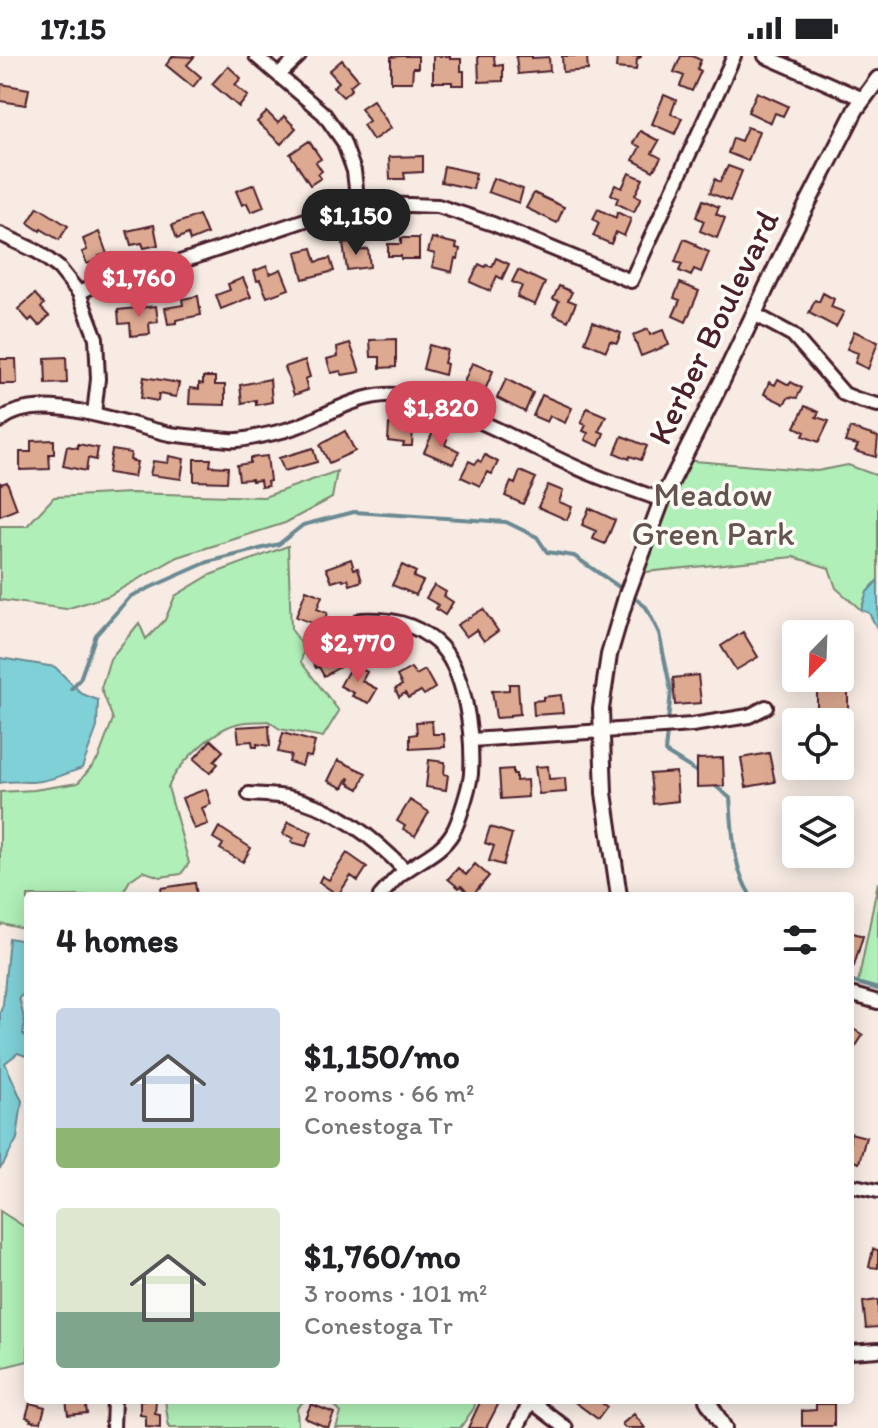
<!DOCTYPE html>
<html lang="en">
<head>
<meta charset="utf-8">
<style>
	:root { --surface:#fff; --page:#f2f2f2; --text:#202124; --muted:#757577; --accent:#d1495b }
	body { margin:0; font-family:Itim,sans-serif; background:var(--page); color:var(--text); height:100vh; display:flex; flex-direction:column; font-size:30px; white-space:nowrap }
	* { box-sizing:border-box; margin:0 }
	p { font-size:26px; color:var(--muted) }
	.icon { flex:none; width:44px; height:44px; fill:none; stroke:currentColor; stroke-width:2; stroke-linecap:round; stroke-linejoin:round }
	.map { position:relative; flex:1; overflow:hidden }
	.side { position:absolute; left:24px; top:836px; width:830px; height:512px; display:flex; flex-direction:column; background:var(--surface); border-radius:8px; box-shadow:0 4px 20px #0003 }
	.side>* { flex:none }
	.needle { width:52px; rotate:203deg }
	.controls { position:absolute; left:782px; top:564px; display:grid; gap:16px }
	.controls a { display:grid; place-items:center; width:72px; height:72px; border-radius:8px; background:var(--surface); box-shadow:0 4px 20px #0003; font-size:40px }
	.price { position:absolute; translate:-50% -68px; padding:0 18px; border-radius:28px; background:var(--accent); color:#fff; font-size:26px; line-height:52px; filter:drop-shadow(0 2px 4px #0008) }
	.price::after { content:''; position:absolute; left:50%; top:48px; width:24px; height:18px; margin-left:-12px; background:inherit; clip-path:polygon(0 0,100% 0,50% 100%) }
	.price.on { background:#222; color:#fff }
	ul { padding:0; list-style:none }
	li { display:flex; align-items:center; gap:24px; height:200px; padding:0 32px }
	li span { display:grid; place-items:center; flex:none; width:224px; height:160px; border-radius:8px; color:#555 }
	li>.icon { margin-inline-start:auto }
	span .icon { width:96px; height:96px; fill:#fffc; stroke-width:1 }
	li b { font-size:34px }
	h2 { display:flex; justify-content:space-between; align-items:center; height:96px; padding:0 32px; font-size:34px }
	.status { display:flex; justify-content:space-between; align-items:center; height:56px; padding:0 40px; background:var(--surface); direction:ltr }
	.status svg { height:22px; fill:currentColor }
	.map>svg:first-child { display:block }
	.green { fill:#b0efb7; stroke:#7d8771; stroke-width:2 }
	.water { fill:#7fd0d7; stroke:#6a8992; stroke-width:2 }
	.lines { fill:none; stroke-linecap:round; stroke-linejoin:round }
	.stream { stroke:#6a8992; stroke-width:4 }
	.building { fill:#dda991; stroke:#4a1f2b; stroke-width:2 }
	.minor-casing { stroke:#4a1f2b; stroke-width:18 }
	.tertiary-casing { stroke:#4a1f2b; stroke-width:20 }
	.minor { stroke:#fdfcf7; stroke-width:12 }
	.tertiary { stroke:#fdfcf7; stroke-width:14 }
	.labels { text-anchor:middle; stroke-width:7; stroke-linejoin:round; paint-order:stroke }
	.street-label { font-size:34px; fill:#4a1f2b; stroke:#fdfcf7 }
	.park-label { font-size:34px; fill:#64534e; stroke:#fdfcf7 }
</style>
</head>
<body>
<div class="status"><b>17:15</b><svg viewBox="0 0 49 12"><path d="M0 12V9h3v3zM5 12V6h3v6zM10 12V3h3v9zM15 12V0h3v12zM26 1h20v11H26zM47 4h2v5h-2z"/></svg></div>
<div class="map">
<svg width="878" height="1372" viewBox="0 0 878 1372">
	<rect width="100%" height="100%" fill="#f7ebe3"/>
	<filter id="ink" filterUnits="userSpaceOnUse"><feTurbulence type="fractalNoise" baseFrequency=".0125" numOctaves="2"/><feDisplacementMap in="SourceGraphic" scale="16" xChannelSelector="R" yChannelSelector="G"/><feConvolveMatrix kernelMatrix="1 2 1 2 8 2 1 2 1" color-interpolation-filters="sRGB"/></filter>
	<g filter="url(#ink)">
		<!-- green -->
		<path class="green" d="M682 404 817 415 848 409 878 420V524L867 536 861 554 836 532 829 512 794 501 635 517Z
			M337 415 332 442 285 467 178 501 108 540 66 553 0 544V470H27L54 441 130 437 264 441Z
			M288 490 291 573 304 591 301 606 339 655 323 681 280 673 268 665C258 666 246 665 236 668 213 674 177 709 168 731L189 807 181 818 160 821 143 815 130 824 121 840H28V874L3 868 0 870V736L34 734 78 727 98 703 113 663 101 632 110 603 139 567 146 583 165 564 175 540 210 519Z
			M878 826V934L858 927Z
			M0 1155 28 1173V1305L4 1311 0 1308Z
			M165 1344H305L297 1352 298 1372H169Z
			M320 1344H476L474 1352 460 1372H336L341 1357 335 1350Z"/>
		<!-- water -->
		<path class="water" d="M878 524V574L869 557 861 554 867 536Z
			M0 602 55 611 82 638 98 644 97 671 82 712C65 718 50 725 32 726 21 726 11 724 0 727Z
			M9 882 25 885 28 898V937L19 941 25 967 23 978 28 982V1001L18 997 5 1007 22 1045 17 1083 3 1109 0 1112V957L3 948Z"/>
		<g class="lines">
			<!-- stream -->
			<path class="stream" d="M632 540 646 551 659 577 671 635 665 696 702 719
				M71 633 80 623 96 579 131 540 208 506 279 488 303 469 354 456 506 466 537 481 547 496 574 500 625 535
				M712 727 730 742C733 776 732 811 751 840
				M850 925 878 933"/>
		</g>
		<!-- building -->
		<path class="building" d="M173 0 194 1 187 9 201 21 193 31 166 9Z
			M402 0H418V12H413L412 26H391V1Z
			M433 0H450V3H461V15H464V29H452V26H433Z
			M478 0H494L495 10 503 9V25L479 26Z
			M516 0H532V2L549 1 550 15 518 18Z
			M562 0H592V1H587L588 14 563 16Z
			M617 0H641V1L637 3 636 14 616 12Z
			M681 0H692L701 4 697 13 701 15 692 35 680 30 684 20 674 16Z
			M342 4 358 23 350 30 352 33 343 41 333 31 339 26 329 15Z
			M228 10 241 22 235 29 248 40 239 51 212 28Z
			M1 28 29 33 26 49 0 45Z
			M757 36 788 50 783 60 775 57 771 67 748 56Z
			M664 39 676 44 671 58 682 62 675 78 652 68Z
			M373 44 391 72 373 84 363 69 369 65 361 52Z
			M267 56 278 67 284 60 296 72 281 88 257 66Z
			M747 71 759 75 748 105 728 97 733 82 741 85Z
			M640 75 659 85 652 97 661 102 653 115 633 104 640 91 633 87Z
			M309 85 321 103 316 106 322 115 318 118 321 122 310 129 290 98Z
			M423 100V116L404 117 405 123H390L389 101Z
			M444 110 476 117 473 133 441 126Z
			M728 110 742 115 730 145 710 137 715 123 720 126Z
			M629 117 643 123 635 139 641 142 634 156 616 147 618 142 611 138 615 129 622 132Z
			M493 122 523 133 519 147 488 136Z
			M255 128 264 151 251 156 247 147 242 149 236 135Z
			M534 137 564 151 557 167 526 152Z
			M703 144 719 151 716 158 725 162 717 182 700 175 704 165 696 161Z
			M38 151 68 170 59 184 41 173 40 175 28 167Z
			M598 153 616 162 617 156 631 163 624 180 616 176 611 188 593 180 599 167 593 163Z
			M199 159 207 178 190 185 188 178 177 183 172 169Z
			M154 169 158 189 144 192 142 187 131 189 127 175Z
			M99 176 107 198 99 200 100 203 87 208 82 196 87 194 83 183Z
			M401 182H419V203H401V200H388V188H401Z
			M432 182 457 188 456 192 460 193 458 203 455 202 452 216 432 211 435 198 428 196Z
			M684 183 696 188 695 190 709 196 701 216 694 213 691 220 679 215 682 208 675 206Z
			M358 186 359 195 368 193 370 211 347 214 343 188Z
			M312 192 316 206 330 202 334 215 303 223 296 196Z
			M496 202 509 208 502 223 497 220 490 235 470 226 479 208 485 211 486 209 492 211Z
			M267 210 270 218 281 213 289 233 267 241 260 224 257 225 254 215Z
			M518 214 545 227 535 249 517 241 522 230 512 226Z
			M243 222 251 241 221 253 216 239 230 234 228 228Z
			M680 227 699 235 686 266 673 260 680 244 674 242Z
			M559 230 572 236 568 244 576 247 568 265 553 258 559 245 553 243Z
			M823 237 834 243 831 251 844 256 836 271 809 257 815 244 819 246Z
			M35 238 44 248 41 252 49 260 39 270 32 262 29 265 18 253Z
			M198 240 201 259 176 264V267L168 268 165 252 183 249 182 243Z
			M156 250 158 266 149 267 150 278 131 280 130 267 119 268 118 254Z
			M593 266 621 277 617 287 610 285 606 295 585 286Z
			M648 273 650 279 663 274 669 289 641 300 633 279Z
			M854 275 878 286 868 313 855 307 858 297 847 293Z
			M396 283V311L380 312V301H371L370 284Z
			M350 287 360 316 342 319 341 315 331 317 327 303 338 300 337 291Z
			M429 289 447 294 444 307 447 308 445 319 423 313Z
			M66 301 67 327 46 328 45 302Z
			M0 303H16L17 328H0Z
			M305 304 310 321 305 323 308 334 294 339 285 311Z
			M472 307 493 315 483 339 471 334 473 330 464 326Z
			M144 321 179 327 176 341 159 338 158 345 141 342Z
			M203 321H215V329H225V349L189 348 190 332 199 333V327L203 328Z
			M270 323 272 346 256 349V344L242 347 240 329Z
			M506 323 533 337 525 356 497 342Z
			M778 323 789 329 791 326 802 332 797 342 789 341 784 348 764 338 769 326 775 329Z
			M542 339 572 352 565 367 550 360 547 366 533 360Z
			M805 350 819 356 816 361 829 365 819 386 803 380 805 376 795 371Z
			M587 352 606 360 599 375 604 377 599 390 585 384 588 377 583 375 586 369 581 367Z
			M389 368 413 370 412 390H403L404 387 388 385Z
			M850 372 878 381 876 401 855 395 858 389 845 386Z
			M345 375 355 395 329 407 320 389Z
			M433 376 447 383 445 389 459 395 453 408 424 396Z
			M622 380 647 390 641 404 630 400 629 403 615 397Z
			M54 384V398H49L50 413 20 414V396H31V385Z
			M78 388 98 392 96 404 88 402 86 415 63 410 67 390 78 392Z
			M313 392 317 406 284 415 279 402Z
			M112 394 131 397 130 404 137 406 134 421 108 417Z
			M485 399 498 406 492 418 487 416 480 430 461 421 469 405 475 408 478 404 481 406Z
			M169 400 184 403 181 423 150 419 153 405 168 407Z
			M267 400 270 425 267 426 268 430 261 431 260 424 252 425V423L239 424 237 409 250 407V402Z
			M194 403H211L210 410 228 411 227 426 194 425Z
			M520 415 536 422 523 448 505 440 511 426 515 428Z
			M0 426 1 428 7 426 17 453 0 460Z
			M548 429 563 435 559 446 572 451 567 464 538 451Z
			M589 452 615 464 605 488 593 483 596 475 582 469Z
			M351 503 354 513 358 512 362 525 350 529 348 523 343 525 342 523 332 526 326 512Z
			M402 509 416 516 413 521 423 525 416 539 392 529Z
			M434 529 446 536 444 540 453 546 445 559 436 553 438 549 426 542Z
			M306 534 322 540 317 553 327 557 322 571 296 561Z
			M483 553 498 575 484 585 476 574 466 581 457 569Z
			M743 576 758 601 736 614 721 590Z
			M318 581 330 603 334 601 340 611 324 620 319 611 316 612 309 599 313 596 308 587Z
			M796 588V609L786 602Z
			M352 608 367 616 362 625 377 633 369 647 352 640 354 637 340 630Z
			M411 612 416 619 425 614 435 632 424 639 421 635 408 642 405 637 399 641 395 633 402 629 397 620Z
			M698 619 701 647 675 649 673 622Z
			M509 628H518L520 658 510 659V661L496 662 492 635 509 634Z
			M817 635H848V660H817Z
			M561 639 563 657 534 659 533 645 543 644V641Z
			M432 665 433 678H444L445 691 410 693V679L417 678 416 666Z
			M269 669 270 690 257 688V691H253L252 685 239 686 237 671Z
			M283 677 315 686 311 701 305 700 302 710 289 706 291 699 278 696Z
			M211 684 223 695 214 705 218 708 210 717 194 703Z
			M769 697 775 726 746 731 741 702Z
			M723 702 724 730 697 731V703Z
			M338 704 366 717 359 733 348 727 350 723 348 722 343 732 328 725Z
			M429 704 445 706 444 718 448 719 446 734 426 731Z
			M548 710 549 723 565 722 566 736 539 738 535 711Z
			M513 713V718H516V725L527 724 528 741 501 743 499 714Z
			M676 716 678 745 653 748 650 718Z
			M206 733 211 748 202 752 208 768 194 773 182 742Z
			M410 744 429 756 415 780 403 773 405 770 397 765Z
			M288 766 312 776 306 790 291 786 293 782 283 778Z
			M219 771 251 792 243 806 220 793 223 788 213 782Z
			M490 771 512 778 503 809 489 805 494 790 485 787Z
			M347 797 367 811 358 825 351 820 338 839 319 826 322 820 329 824Z
			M475 808 489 820 472 840 461 830 459 832 448 823 458 812 466 819Z
			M195 827 197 840H162L161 832Z
			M850 876 863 880 854 910 850 909Z
			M850 971 863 979 850 999Z
			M850 1077 866 1081 859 1107 850 1104Z
			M873 1193 878 1194V1212L869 1211Z
			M878 1244V1271L866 1272 863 1246Z
			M66 1344H85L87 1357 68 1359Z
			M140 1344H156L155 1358 160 1359V1372L146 1371V1360L140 1359Z
			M481 1344H493L499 1347 486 1372H468Z
			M572 1344H598L607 1351 598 1363Z
			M30 1347 45 1351 41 1366 30 1365 31 1363 26 1361Z
			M311 1348 334 1357 328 1372 305 1362Z
			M816 1348H834V1370H802V1355L816 1354Z
			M634 1358 645 1372H625L622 1368Z"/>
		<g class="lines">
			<defs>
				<path id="minor" d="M256 0 324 58 343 85 354 115 358 150
					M765 0 863 43
					M279 19 299 0
					M0 178 38 196 59 212 79 237 96 282 98 323 94 358
					M79 237 109 222 174 208 314 161 358 150 379 148 438 150 493 168 631 225 734 0
					M754 258 793 279 844 338 859 344 878 349
					M0 365C38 332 126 369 170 378 189 381 210 382 230 384 240 385 250 382 260 380 276 377 292 373 306 367 340 352 372 332 410 341 475 356 532 394 594 419 616 428 639 436 662 444
					M361 564C390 563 413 566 436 586 466 612 473 679 471 718 470 729 459 766 453 776 441 797 419 804 401 818 393 824 387 833 380 840
					M471 684 692 669 749 660 766 651
					M249 738C262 739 274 739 287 741 336 751 372 780 406 815
					M850 938 878 946
					M850 1129 878 1135
					M850 1296 878 1294
					M531 1345 566 1372
					M113 1372 114 1344
					M517 1372 531 1344"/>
				<path id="tertiary" d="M619 840 604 737 601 653 609 599 627 538 662 444 723 323 791 180 856 53 878 23
					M707 1344 724 1372"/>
			</defs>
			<!-- minor casing -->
			<use href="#minor" class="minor-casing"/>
			<!-- tertiary casing -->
			<use href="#tertiary" class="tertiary-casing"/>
			<!-- minor -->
			<use href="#minor" class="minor"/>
			<!-- tertiary -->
			<use href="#tertiary" class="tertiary"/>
		</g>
	</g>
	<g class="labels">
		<!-- street labels -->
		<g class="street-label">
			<text transform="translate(713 271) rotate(-64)" y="12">Kerber Boulevard</text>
		</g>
		<!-- park labels -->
		<g class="park-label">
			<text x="713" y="450">Meadow<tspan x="713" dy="39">Green Park</tspan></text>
		</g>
	</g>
</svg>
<div class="controls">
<a><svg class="needle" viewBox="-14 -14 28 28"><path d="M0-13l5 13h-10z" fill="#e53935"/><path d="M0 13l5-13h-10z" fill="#757577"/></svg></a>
<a><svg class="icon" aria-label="locate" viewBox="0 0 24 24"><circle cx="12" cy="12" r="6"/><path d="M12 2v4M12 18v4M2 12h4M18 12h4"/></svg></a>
<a><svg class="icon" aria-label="layers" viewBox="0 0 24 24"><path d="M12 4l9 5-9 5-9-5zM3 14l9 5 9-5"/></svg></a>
</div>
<b class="price on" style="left:356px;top:201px">$1,150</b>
<b class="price" style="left:139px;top:263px">$1,760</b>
<b class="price" style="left:441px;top:393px">$1,820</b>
<b class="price" style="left:358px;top:628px">$2,770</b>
<section class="side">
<h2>4 homes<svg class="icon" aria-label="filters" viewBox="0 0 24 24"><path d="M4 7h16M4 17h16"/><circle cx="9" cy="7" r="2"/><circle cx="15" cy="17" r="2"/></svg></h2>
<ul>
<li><span style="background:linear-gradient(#c9d6e8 75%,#8fb573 0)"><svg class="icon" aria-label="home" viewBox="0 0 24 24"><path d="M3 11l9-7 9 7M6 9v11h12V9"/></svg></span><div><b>$1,150/mo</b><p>2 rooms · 66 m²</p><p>Conestoga Tr</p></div></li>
<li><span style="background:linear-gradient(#dfe7d0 65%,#7fa58c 0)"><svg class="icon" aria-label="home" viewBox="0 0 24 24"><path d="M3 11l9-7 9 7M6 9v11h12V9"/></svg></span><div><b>$1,760/mo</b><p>3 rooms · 101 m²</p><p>Conestoga Tr</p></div></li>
</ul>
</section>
</div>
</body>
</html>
